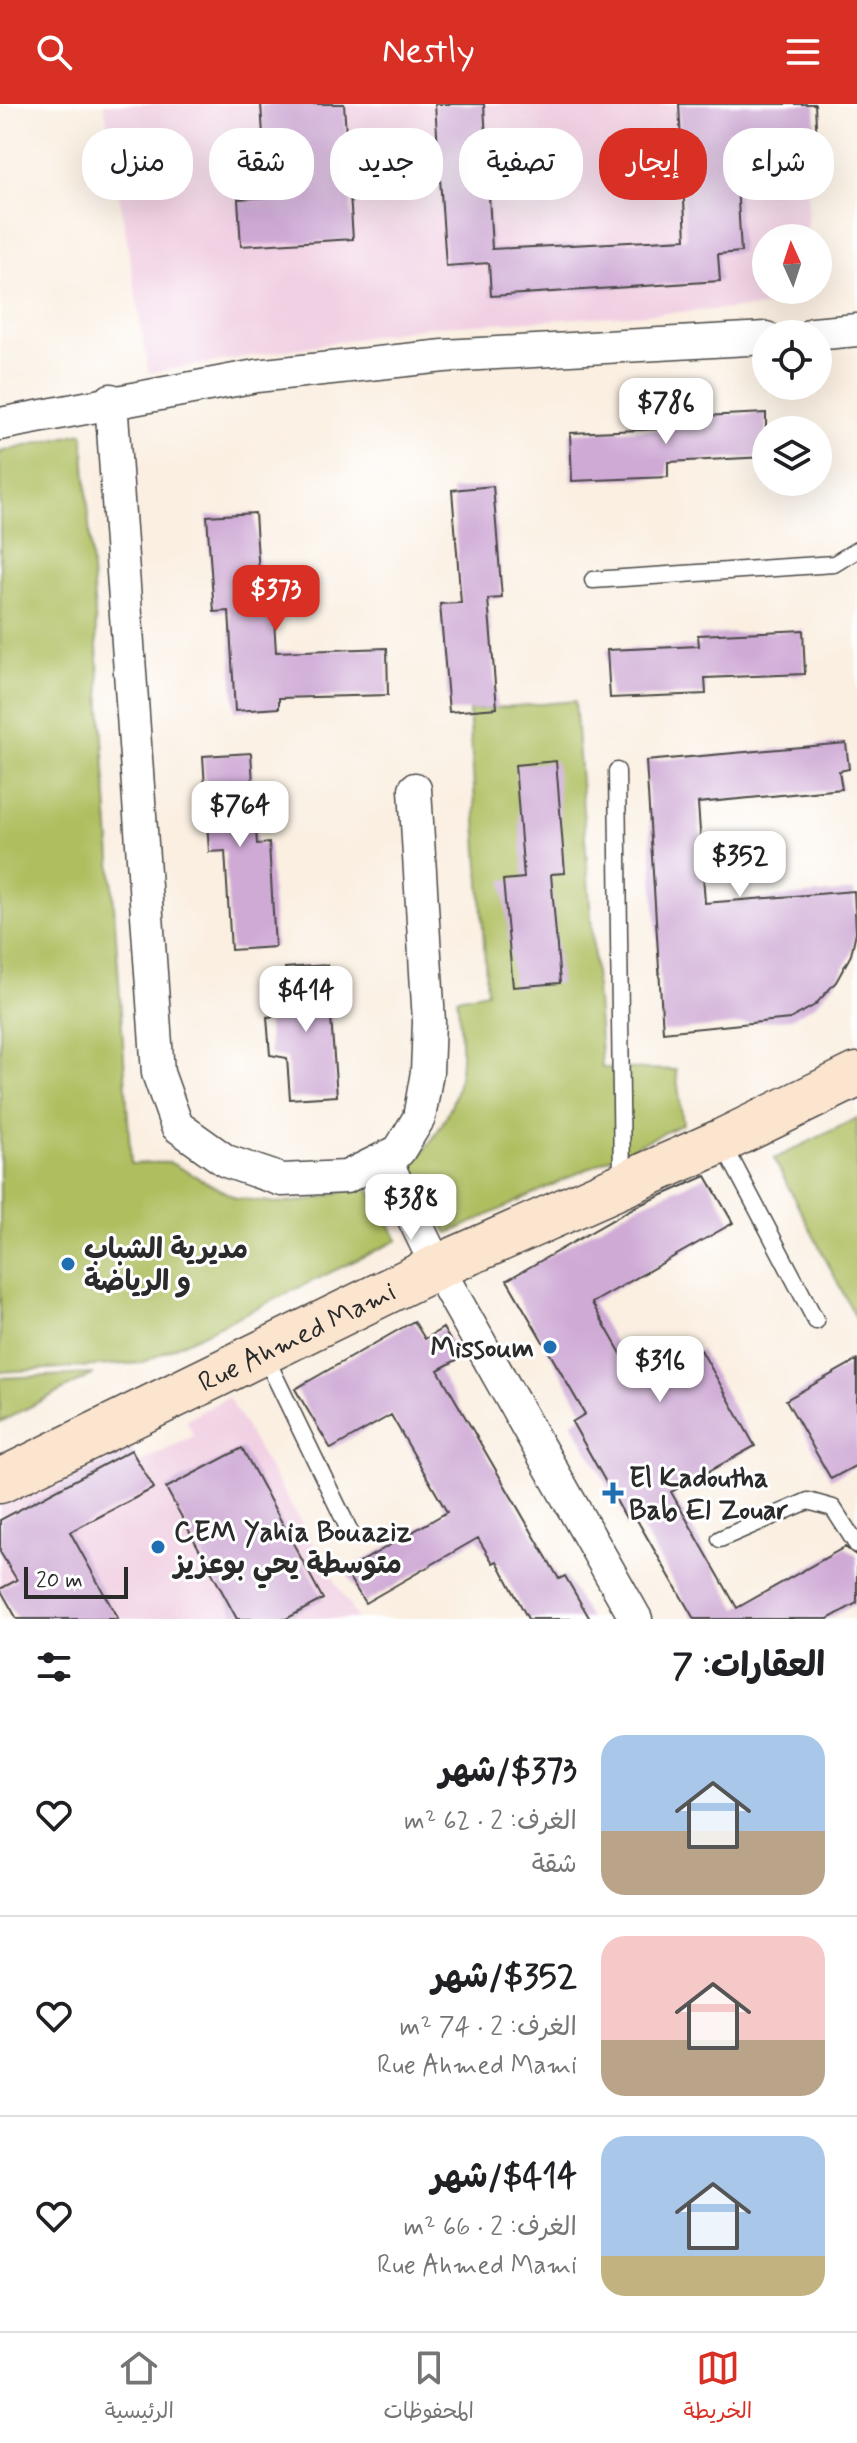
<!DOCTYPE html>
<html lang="ar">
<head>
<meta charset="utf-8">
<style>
	:root { --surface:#fff; --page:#f2f2f2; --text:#202124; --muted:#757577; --line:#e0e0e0; --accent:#d93025 }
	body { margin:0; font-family:Mynerve,"Playpen Sans Arabic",sans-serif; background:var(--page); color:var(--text); direction:rtl; height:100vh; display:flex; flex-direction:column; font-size:30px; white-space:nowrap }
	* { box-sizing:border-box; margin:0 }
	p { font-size:26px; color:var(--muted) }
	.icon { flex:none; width:44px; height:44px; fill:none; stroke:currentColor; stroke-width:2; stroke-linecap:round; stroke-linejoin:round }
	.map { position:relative; height:1515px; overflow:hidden; direction:ltr }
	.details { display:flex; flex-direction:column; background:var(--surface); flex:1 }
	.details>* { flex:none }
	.top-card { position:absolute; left:24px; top:24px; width:810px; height:72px; direction:rtl; display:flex; gap:16px }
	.needle { width:52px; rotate:357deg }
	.tools { position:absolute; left:752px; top:120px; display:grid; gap:16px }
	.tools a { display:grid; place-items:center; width:80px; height:80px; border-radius:50%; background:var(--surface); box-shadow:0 8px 32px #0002; font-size:40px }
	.scale { position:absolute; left:24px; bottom:20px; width:104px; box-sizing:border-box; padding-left:8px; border:4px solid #2b2b2b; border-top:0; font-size:22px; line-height:28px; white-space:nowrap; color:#2b2b2b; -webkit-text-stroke:6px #fff; paint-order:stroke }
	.price { position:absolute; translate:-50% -68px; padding:0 18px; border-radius:16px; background:#fff; color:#222; font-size:26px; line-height:52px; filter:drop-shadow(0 2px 4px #0008) }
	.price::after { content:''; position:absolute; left:50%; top:48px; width:24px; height:18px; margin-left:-12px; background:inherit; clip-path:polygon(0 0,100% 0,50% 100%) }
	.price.active { background:var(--accent); color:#fff }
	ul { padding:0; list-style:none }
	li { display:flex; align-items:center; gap:24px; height:200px; padding:0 32px }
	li+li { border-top:2px solid var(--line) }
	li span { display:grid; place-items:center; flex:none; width:224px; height:160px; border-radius:24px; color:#555 }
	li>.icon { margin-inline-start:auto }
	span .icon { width:96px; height:96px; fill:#fffc; stroke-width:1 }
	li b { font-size:34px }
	h2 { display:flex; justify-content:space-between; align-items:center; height:96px; padding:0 32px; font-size:34px }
	.pill { padding:0 28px; border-radius:32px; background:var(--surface); box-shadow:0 8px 32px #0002; font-size:28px; line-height:72px }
	.pill.active { background:var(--accent); color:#fff }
	header { display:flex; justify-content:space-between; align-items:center; height:104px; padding:0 32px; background:var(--accent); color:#fff; font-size:36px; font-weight:600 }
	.menu { display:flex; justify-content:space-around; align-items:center; height:112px; border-top:2px solid var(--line); background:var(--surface); font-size:22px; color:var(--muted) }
	.menu a { display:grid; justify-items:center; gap:4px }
	.menu .active { color:var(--accent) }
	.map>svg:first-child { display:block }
	.built { fill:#f1d0e3 }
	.green { fill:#afbf61; stroke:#6d7546; stroke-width:2 }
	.building { fill:#cfaad5 }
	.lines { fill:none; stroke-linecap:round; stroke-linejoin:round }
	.lane-casing { stroke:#4a4846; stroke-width:19 }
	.street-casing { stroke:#4a4846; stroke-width:35 }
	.secondary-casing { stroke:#4a4846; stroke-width:47 }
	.lane { stroke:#fff; stroke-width:16 }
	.street { stroke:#fff; stroke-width:32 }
	.secondary { stroke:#fbe5cf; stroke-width:44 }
	.poi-dot { fill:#1f6fb2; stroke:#fff; stroke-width:3 }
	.labels { text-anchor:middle; stroke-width:6; stroke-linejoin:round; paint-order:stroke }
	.poi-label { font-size:28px; font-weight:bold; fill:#2b2b2b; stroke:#fff; text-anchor:start }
	.street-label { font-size:28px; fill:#2b2b2b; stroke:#fff }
</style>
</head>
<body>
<header><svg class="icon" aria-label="menu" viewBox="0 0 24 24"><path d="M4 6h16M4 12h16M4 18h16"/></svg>Nestly<svg class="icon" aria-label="search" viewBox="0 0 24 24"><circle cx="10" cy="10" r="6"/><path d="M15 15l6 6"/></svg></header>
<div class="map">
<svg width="857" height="1515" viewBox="0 0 857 1515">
	<rect width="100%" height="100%" fill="#fff"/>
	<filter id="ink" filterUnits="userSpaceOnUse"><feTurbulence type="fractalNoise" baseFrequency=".0125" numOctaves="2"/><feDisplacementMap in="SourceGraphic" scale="16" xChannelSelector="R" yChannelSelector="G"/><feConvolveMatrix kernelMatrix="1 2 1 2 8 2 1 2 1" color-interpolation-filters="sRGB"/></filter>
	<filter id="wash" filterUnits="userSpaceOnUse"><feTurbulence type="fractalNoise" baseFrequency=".006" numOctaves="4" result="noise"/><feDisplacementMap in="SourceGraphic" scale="32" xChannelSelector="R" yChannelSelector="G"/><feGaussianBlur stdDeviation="1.8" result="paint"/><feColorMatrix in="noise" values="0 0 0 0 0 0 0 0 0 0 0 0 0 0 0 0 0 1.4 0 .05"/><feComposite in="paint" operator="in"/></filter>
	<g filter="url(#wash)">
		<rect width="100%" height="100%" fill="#faefe1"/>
		<!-- built -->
		<path class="built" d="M104 0H731L809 24 807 134H766V186H796L781 202 425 223 149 269Z
			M228 1293 357 1515H17L0 1484V1401L126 1333 139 1359 194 1332 186 1316Z"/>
		<!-- green -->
		<path class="green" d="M83 329 131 1060 169 1058 236 1094 277 1099 309 1097 367 1081 398 1136 142 1259 0 1268V348Z
			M575 597 602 964 676 966 683 1020 448 1130 411 1063C462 1001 467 972 457 894L487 888 469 606Z
			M857 1014V1213L856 1214 774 1055Z
			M94 1270 0 1318V1274Z"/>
		<g id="blocks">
			<!-- building -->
			<path class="building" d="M261 0H344L353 135 241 142 238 95 267 93Z
				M435 0H484L492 145 686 135 679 0H815L817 42 735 45 741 148 718 150 720 177 491 192 489 159 446 162Z
				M766 309V353L668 358V373L572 377 570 329 662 325 661 314Z
				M493 382 502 494 488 495 497 604 449 608 440 500 461 499 452 386Z
				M255 409 261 500H273L276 548 387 544 388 591 279 594V604L235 607 229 507 214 508 207 412Z
				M803 526 805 570 705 574 706 590 610 594 607 546 699 542 698 531Z
				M846 639 849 665 839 667 842 685 698 699 705 799 854 787 856 828 851 851 836 878 815 901 790 915 663 928 646 657Z
				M251 649 257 740 269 739 275 843 231 846 225 747 209 748 203 652Z
				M556 657 565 769 551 770 560 879 513 883 503 776 524 774 515 661Z
				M327 861 337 992 290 995 287 954 270 951 267 913 289 911 285 864Z
				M706 1072 733 1119 592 1199 639 1281 701 1246 755 1342 671 1388 737 1504 845 1443 857 1452V1499L828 1515H694L633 1409 626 1414 572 1318 585 1310 507 1176 635 1103Z
				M414 1217 425 1235 443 1224 460 1254 438 1266 559 1475 565 1472 590 1515H528L497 1457 493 1459 478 1434 365 1499 345 1467 447 1408 391 1311 331 1345 295 1285Z
				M857 1256V1361L831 1375 786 1296Z
				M242 1344 323 1495 286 1515H237L166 1384Z
				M131 1346 154 1384 70 1428 118 1515H17L0 1485 17 1476 0 1448V1416Z"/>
		</g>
	</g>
	<g filter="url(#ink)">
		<use href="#blocks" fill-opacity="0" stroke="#4a4846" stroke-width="2"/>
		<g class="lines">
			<defs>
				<path id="lane" d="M593 476 834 460 857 446
					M617 667 622 1078
					M722 1038 816 1217
					M263 1248 351 1430
					M720 1435 808 1397 833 1404 857 1441"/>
				<path id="street" d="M813 230 857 226
					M111 296 158 969 177 1022 226 1057 282 1076 346 1073 399 1047 419 1014 427 968 429 918 415 685
					M0 320 256 272 444 252 766 234
					M386 1057 437 1163 636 1515"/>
				<g id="secondary">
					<path id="s1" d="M0 1377 437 1163 722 1037 857 971"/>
				</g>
			</defs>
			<!-- lane casing -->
			<use href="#lane" class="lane-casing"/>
			<!-- street casing -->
			<use href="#street" class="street-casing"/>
			<!-- secondary casing -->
			<use href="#secondary" class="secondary-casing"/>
			<!-- lane -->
			<use href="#lane" class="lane"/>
			<!-- street -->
			<use href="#street" class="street"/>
			<!-- secondary -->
			<use href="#secondary" class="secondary"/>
		</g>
	</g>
	<!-- markers -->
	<g class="poi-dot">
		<circle cx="68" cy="1160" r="8"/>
		<circle cx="550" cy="1243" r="8"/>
		<path d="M609 1377h8v8h8v8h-8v8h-8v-8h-8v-8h8z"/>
		<circle cx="158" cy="1443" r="8"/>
	</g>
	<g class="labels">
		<!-- poi labels -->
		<g class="poi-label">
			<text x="84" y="1154">مديرية الشباب<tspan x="84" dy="32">و الرياضة</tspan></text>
			<text x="534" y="1253" text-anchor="end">Missoum</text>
			<text x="629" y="1383">El Kadoutha<tspan x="629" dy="32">Bab El Zouar</tspan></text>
			<text x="174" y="1437">CEM Yahia Bouaziz<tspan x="174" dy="32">متوسطة يحي بوعزيز</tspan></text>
		</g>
		<!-- street labels -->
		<g class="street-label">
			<text dy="10" stroke="none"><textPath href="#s1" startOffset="330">Rue Ahmed Mami</textPath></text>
		</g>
	</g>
</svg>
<div class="tools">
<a><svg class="needle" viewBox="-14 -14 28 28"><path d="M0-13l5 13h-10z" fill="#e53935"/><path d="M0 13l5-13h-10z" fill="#757577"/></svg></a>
<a><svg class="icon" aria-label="locate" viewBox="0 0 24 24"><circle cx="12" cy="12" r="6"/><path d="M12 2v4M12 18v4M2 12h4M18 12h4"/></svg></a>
<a><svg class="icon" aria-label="layers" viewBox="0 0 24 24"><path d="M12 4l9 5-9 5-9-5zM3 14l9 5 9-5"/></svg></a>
</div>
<div class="scale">20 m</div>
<b class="price" style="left:666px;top:342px">$786</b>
<b class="price active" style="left:276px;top:529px">$373</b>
<b class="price" style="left:240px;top:745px">$764</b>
<b class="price" style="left:740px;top:795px">$352</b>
<b class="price" style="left:306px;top:930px">$414</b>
<b class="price" style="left:411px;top:1138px">$388</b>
<b class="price" style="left:660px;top:1300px">$316</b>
<div class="top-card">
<a class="pill">شراء</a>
<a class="pill active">إيجار</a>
<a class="pill">تصفية</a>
<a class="pill">جديد</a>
<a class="pill">شقة</a>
<a class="pill">منزل</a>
</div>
</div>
<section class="details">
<h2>العقارات: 7<svg class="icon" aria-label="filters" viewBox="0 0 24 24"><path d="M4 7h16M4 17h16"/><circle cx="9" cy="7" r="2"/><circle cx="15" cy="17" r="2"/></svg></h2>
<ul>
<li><span style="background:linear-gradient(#a9c7e8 60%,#b9a48a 0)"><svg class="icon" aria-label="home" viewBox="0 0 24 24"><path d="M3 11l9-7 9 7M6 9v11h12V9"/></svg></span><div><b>$373/شهر</b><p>الغرف: 2 · 62 m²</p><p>شقة</p></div><svg class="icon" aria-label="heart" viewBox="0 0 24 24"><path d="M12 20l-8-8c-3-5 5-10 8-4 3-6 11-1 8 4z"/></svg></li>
<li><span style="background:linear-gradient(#f6c9c9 65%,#b9a48a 0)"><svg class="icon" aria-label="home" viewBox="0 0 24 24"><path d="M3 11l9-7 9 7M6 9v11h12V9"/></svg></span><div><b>$352/شهر</b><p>الغرف: 2 · 74 m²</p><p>Rue Ahmed Mami</p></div><svg class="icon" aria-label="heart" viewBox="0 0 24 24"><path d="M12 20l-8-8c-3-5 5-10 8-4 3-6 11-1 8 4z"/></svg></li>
<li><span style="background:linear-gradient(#a9c7e8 75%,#c2b280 0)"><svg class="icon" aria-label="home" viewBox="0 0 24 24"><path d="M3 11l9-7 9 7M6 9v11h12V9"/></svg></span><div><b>$414/شهر</b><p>الغرف: 2 · 66 m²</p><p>Rue Ahmed Mami</p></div><svg class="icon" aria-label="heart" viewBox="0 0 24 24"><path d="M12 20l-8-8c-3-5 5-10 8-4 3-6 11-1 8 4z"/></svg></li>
</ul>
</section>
<nav class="menu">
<a class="active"><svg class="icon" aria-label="map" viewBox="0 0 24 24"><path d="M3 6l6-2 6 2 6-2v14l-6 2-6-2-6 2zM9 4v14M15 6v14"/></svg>الخريطة</a>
<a><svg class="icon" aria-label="saved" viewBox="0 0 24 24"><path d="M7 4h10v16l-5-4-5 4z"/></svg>المحفوظات</a>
<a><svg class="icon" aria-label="home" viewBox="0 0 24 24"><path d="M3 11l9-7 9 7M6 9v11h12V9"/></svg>الرئيسية</a>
</nav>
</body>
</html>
